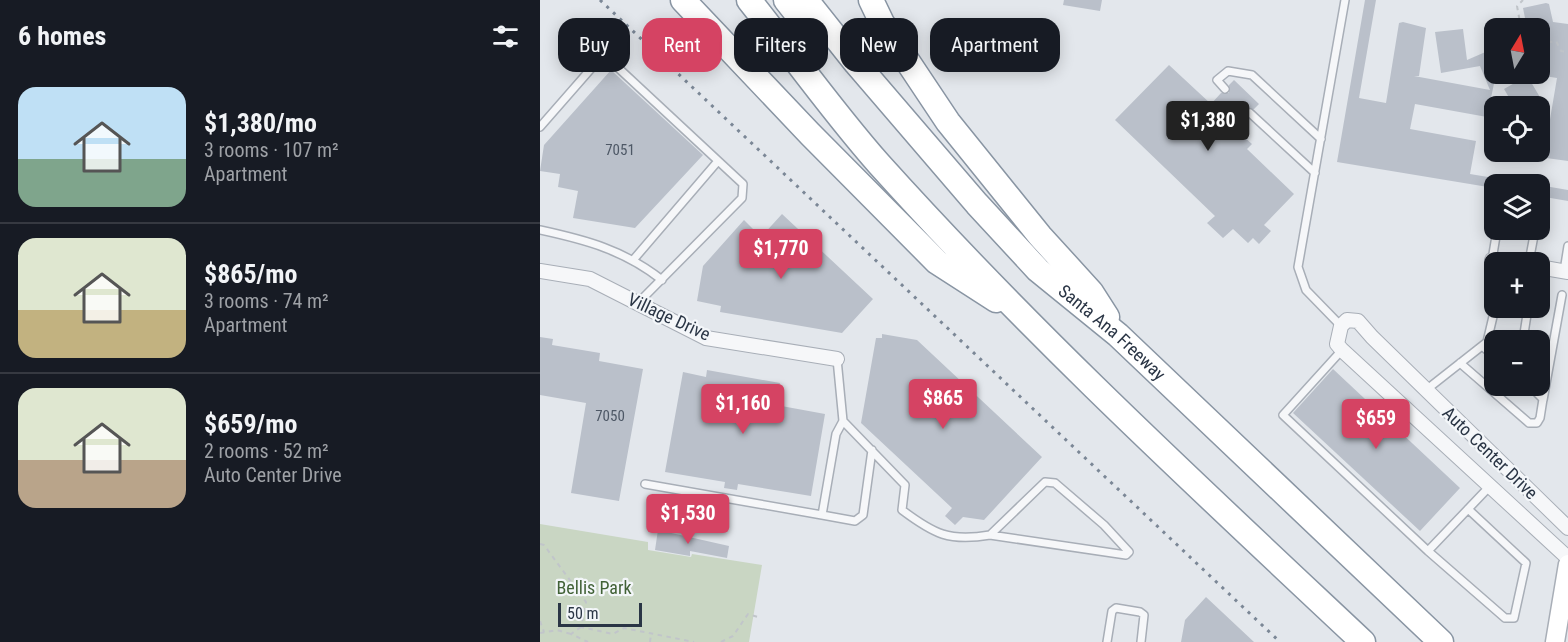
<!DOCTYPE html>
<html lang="en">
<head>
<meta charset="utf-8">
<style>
	:root { --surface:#171b24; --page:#242831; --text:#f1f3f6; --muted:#9ea1a6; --line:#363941; --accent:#d54363 }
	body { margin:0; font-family:"Roboto Condensed",sans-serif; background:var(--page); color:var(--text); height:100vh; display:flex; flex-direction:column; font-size:22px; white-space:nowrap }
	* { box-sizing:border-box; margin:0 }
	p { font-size:20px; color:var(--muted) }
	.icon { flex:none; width:33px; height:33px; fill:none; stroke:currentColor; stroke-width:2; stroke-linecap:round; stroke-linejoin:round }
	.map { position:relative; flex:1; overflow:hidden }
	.drawer { display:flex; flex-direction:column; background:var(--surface); width:540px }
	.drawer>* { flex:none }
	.hud { position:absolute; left:18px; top:18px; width:570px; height:54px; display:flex; gap:12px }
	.needle { width:39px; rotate:10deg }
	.tools { position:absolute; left:944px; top:18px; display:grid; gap:12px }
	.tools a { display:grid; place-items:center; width:66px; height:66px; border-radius:12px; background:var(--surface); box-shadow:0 3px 15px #0003; font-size:30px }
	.scale { position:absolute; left:18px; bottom:15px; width:84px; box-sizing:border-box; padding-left:6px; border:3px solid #2a3545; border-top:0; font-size:16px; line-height:21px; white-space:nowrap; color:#2a3545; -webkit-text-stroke:4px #f3f6f9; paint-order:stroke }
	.price { position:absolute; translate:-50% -51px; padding:0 14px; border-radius:6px; background:var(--accent); color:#fff; font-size:20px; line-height:39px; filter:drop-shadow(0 2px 3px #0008) }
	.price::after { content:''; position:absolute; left:50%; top:36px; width:18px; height:14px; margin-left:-9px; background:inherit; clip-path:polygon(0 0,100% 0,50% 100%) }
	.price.selected { background:#222; color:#fff }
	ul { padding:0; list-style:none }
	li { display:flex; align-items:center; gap:18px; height:150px; padding:0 18px }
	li+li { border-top:2px solid var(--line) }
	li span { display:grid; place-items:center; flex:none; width:168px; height:120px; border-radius:18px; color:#555 }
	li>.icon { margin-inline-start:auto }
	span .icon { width:72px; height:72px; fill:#fffc; stroke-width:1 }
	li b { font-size:26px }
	h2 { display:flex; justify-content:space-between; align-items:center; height:72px; padding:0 18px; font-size:26px }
	.pill { padding:0 21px; border-radius:18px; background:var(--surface); box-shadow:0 3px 15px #0003; font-size:21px; line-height:54px }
	.pill.selected { background:var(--accent); color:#fff }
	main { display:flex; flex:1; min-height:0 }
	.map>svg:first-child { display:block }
	.green { fill:#c9d6c3 }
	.building { fill:#bac0ca }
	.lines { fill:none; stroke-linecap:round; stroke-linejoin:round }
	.lane-casing { stroke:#a8aeb7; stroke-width:10 }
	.street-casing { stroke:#a8aeb7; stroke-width:16 }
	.secondary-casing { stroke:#a8aeb7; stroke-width:21 }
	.highway-casing { stroke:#8995a3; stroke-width:27 }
	.path { stroke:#c1c5ca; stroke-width:2; stroke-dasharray:4.5 4.5; stroke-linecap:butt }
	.lane { stroke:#f6f7f9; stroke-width:7 }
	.street { stroke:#f6f7f9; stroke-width:14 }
	.secondary { stroke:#fff; stroke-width:18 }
	.highway { stroke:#fff; stroke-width:24 }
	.rail { stroke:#7b8796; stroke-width:3; stroke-dasharray:3 6; stroke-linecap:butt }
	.labels { text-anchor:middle; stroke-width:4.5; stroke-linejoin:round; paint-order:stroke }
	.number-label { font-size:15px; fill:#4e5866 }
	.street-label { font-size:18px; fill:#2a3545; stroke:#f3f6f9 }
	.park-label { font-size:18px; fill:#416136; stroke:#f3f6f9 }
</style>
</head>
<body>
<main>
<section class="drawer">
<h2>6 homes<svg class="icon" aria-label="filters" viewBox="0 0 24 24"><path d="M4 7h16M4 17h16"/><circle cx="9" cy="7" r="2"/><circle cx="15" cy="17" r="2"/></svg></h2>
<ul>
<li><span style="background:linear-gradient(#bfe0f5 60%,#7fa58c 0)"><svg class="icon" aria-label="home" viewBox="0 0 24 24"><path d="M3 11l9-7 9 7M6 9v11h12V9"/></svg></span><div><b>$1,380/mo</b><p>3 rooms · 107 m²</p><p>Apartment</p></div></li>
<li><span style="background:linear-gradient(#dfe7d0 60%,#c2b280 0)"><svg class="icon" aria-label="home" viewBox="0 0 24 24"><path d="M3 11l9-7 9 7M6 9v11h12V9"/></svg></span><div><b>$865/mo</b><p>3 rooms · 74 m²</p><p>Apartment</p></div></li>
<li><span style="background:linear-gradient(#dfe7d0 60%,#b9a48a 0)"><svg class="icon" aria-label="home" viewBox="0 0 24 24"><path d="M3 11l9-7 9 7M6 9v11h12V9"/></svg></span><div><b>$659/mo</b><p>2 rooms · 52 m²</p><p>Auto Center Drive</p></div></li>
</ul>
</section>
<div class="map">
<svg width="1028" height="642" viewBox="0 0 1028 642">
	<rect width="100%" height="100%" fill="#e3e7ec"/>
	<!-- green -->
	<path class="green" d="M0 524 108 542V550L151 557 152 554 222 565 209 642H0Z"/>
	<!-- building -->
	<path class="building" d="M524 0H562L560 11 523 5Z
		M825 0H836L819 98 846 103 859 23 863 22 886 28 879 76H874L950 90 940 66 901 73 895 32 923 29 927 60 950 50 951 53 954 52V74H956L947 117 875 104 870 129 936 141 930 174 954 178V188L797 162Z
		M1006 3 1009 4 1013 22 1028 24V161L999 157V130L1008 131 1017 78 998 75 1004 37 999 38V28H987L983 8Z
		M629 65 671 104 681 93H689V85L694 80 719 104 714 109H706V117L695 129 712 144 707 149 754 194 724 225 731 231 719 244 713 238 708 243 693 229 683 238 667 223 675 216 575 120Z
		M71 70 163 155 95 228 33 218 38 191 18 187 20 174 0 171 4 145Z
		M985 77H988L1004 104 999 106H974L964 89Z
		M999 185 1028 190V201L999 196Z
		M242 214 333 299 302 333 180 312 181 306 157 301 163 266 204 220 221 237Z
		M342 334 377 340 502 457 444 520 423 517 415 525 405 516 412 508 321 423 336 338H342Z
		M0 337 13 339 12 345 60 353 59 361 103 369 79 501 31 493 46 403 0 395Z
		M793 369 920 488 880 531 753 413Z
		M167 370 240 383 236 405 285 414 271 496 198 484 197 490 184 488 185 482 125 472 143 372 166 377Z
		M118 530 189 546 187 558 150 551V556L115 550Z
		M666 597 714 642H641L645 620Z"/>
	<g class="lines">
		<defs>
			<path id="lane" d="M685 89 677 80 688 71 712 75 781 139
				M710 113 775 173
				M0 127 56 63H73L203 184 202 198 98 303
				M0 230C46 240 84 250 122 280
				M94 259 178 161
				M952 260 957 230
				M989 262 995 230
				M1024 271 1028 246
				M801 326 766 290 758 267 805 0
				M983 340 988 308
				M942 346 954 356
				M802 350 743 415 888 551 950 486
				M297 359 303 421 365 485 362 510C394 534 409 542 450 535L586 555 589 552 564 525 515 483 505 482 450 535
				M920 363 989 423H997L1000 418 1003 399 990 386
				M886 390 947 342 955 308
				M1003 400 1022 295
				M105 484 282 515 296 434 303 421
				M282 515 315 521 323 515 332 450
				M888 551 965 618H974L986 563 928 509
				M567 642 572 611 576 608 600 612 604 615 601 642"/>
			<path id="street" d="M952 260 974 262
				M999 267 1028 272
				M0 271 50 279 166 338 297 359
				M1028 528 832 337 818 321 807 320 801 326 797 344 802 350 1028 558"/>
			<path id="secondary" d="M1015 642 1028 564"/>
			<g id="highway">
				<path d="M143 0 270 134 397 262 456 300"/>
				<path d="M209 0C252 54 293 112 339 164 491 333 658 487 823 642"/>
				<path d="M246 0 272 33"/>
				<path id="s1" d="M266 0 316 63 437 204 498 270 578 335 901 642"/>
				<path d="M331 0 342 23 408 122 500 236 551 292 567 317"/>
			</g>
		</defs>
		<!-- lane casing -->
		<use href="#lane" class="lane-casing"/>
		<!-- street casing -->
		<use href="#street" class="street-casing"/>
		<!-- secondary casing -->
		<use href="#secondary" class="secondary-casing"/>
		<!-- highway casing -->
		<use href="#highway" class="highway-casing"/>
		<!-- path -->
		<path class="path" d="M981 28 977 6 983 0
			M999 44 1016 41 1021 51 1028 52
			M0 544 4 545 46 602 41 627 73 634 84 628 154 642
			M0 621 4 632
			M41 627 31 634 48 642
			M0 633 17 630 31 634
			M110 642 111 634
			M181 642 193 636 208 614 221 618"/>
		<!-- lane -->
		<use href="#lane" class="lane"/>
		<!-- street -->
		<use href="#street" class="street"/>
		<!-- secondary -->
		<use href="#secondary" class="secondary"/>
		<!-- highway -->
		<use href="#highway" class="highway"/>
		<!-- rail -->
		<path class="rail" d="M60 0 740 642"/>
	</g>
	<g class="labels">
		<!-- number labels -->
		<g class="number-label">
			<text x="80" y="155">7051</text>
			<text x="70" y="421">7050</text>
		</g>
		<!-- street labels -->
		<g class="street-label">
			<text transform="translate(129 317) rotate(25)" y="6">Village Drive</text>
			<text dy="6" stroke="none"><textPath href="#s1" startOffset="453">Santa Ana Freeway</textPath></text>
			<text transform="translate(950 453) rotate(44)" y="6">Auto Center Drive</text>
		</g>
		<!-- park labels -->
		<g class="park-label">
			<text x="54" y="594">Bellis Park</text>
		</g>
	</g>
</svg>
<div class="tools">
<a><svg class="needle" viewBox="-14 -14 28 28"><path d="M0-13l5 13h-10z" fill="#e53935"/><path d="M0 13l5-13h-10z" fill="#9ea1a6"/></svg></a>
<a><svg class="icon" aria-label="locate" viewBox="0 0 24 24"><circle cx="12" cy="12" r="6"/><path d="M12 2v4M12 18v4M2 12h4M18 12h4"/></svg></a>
<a><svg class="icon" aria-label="layers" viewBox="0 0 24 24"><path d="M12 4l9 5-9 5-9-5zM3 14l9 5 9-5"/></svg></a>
<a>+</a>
<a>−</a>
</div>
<div class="scale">50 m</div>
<b class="price selected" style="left:668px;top:152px">$1,380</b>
<b class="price" style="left:241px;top:280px">$1,770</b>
<b class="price" style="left:403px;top:430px">$865</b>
<b class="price" style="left:203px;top:435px">$1,160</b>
<b class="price" style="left:836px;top:450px">$659</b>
<b class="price" style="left:148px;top:545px">$1,530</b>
<div class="hud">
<a class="pill">Buy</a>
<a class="pill selected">Rent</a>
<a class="pill">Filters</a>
<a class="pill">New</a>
<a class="pill">Apartment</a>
</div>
</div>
</main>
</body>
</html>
